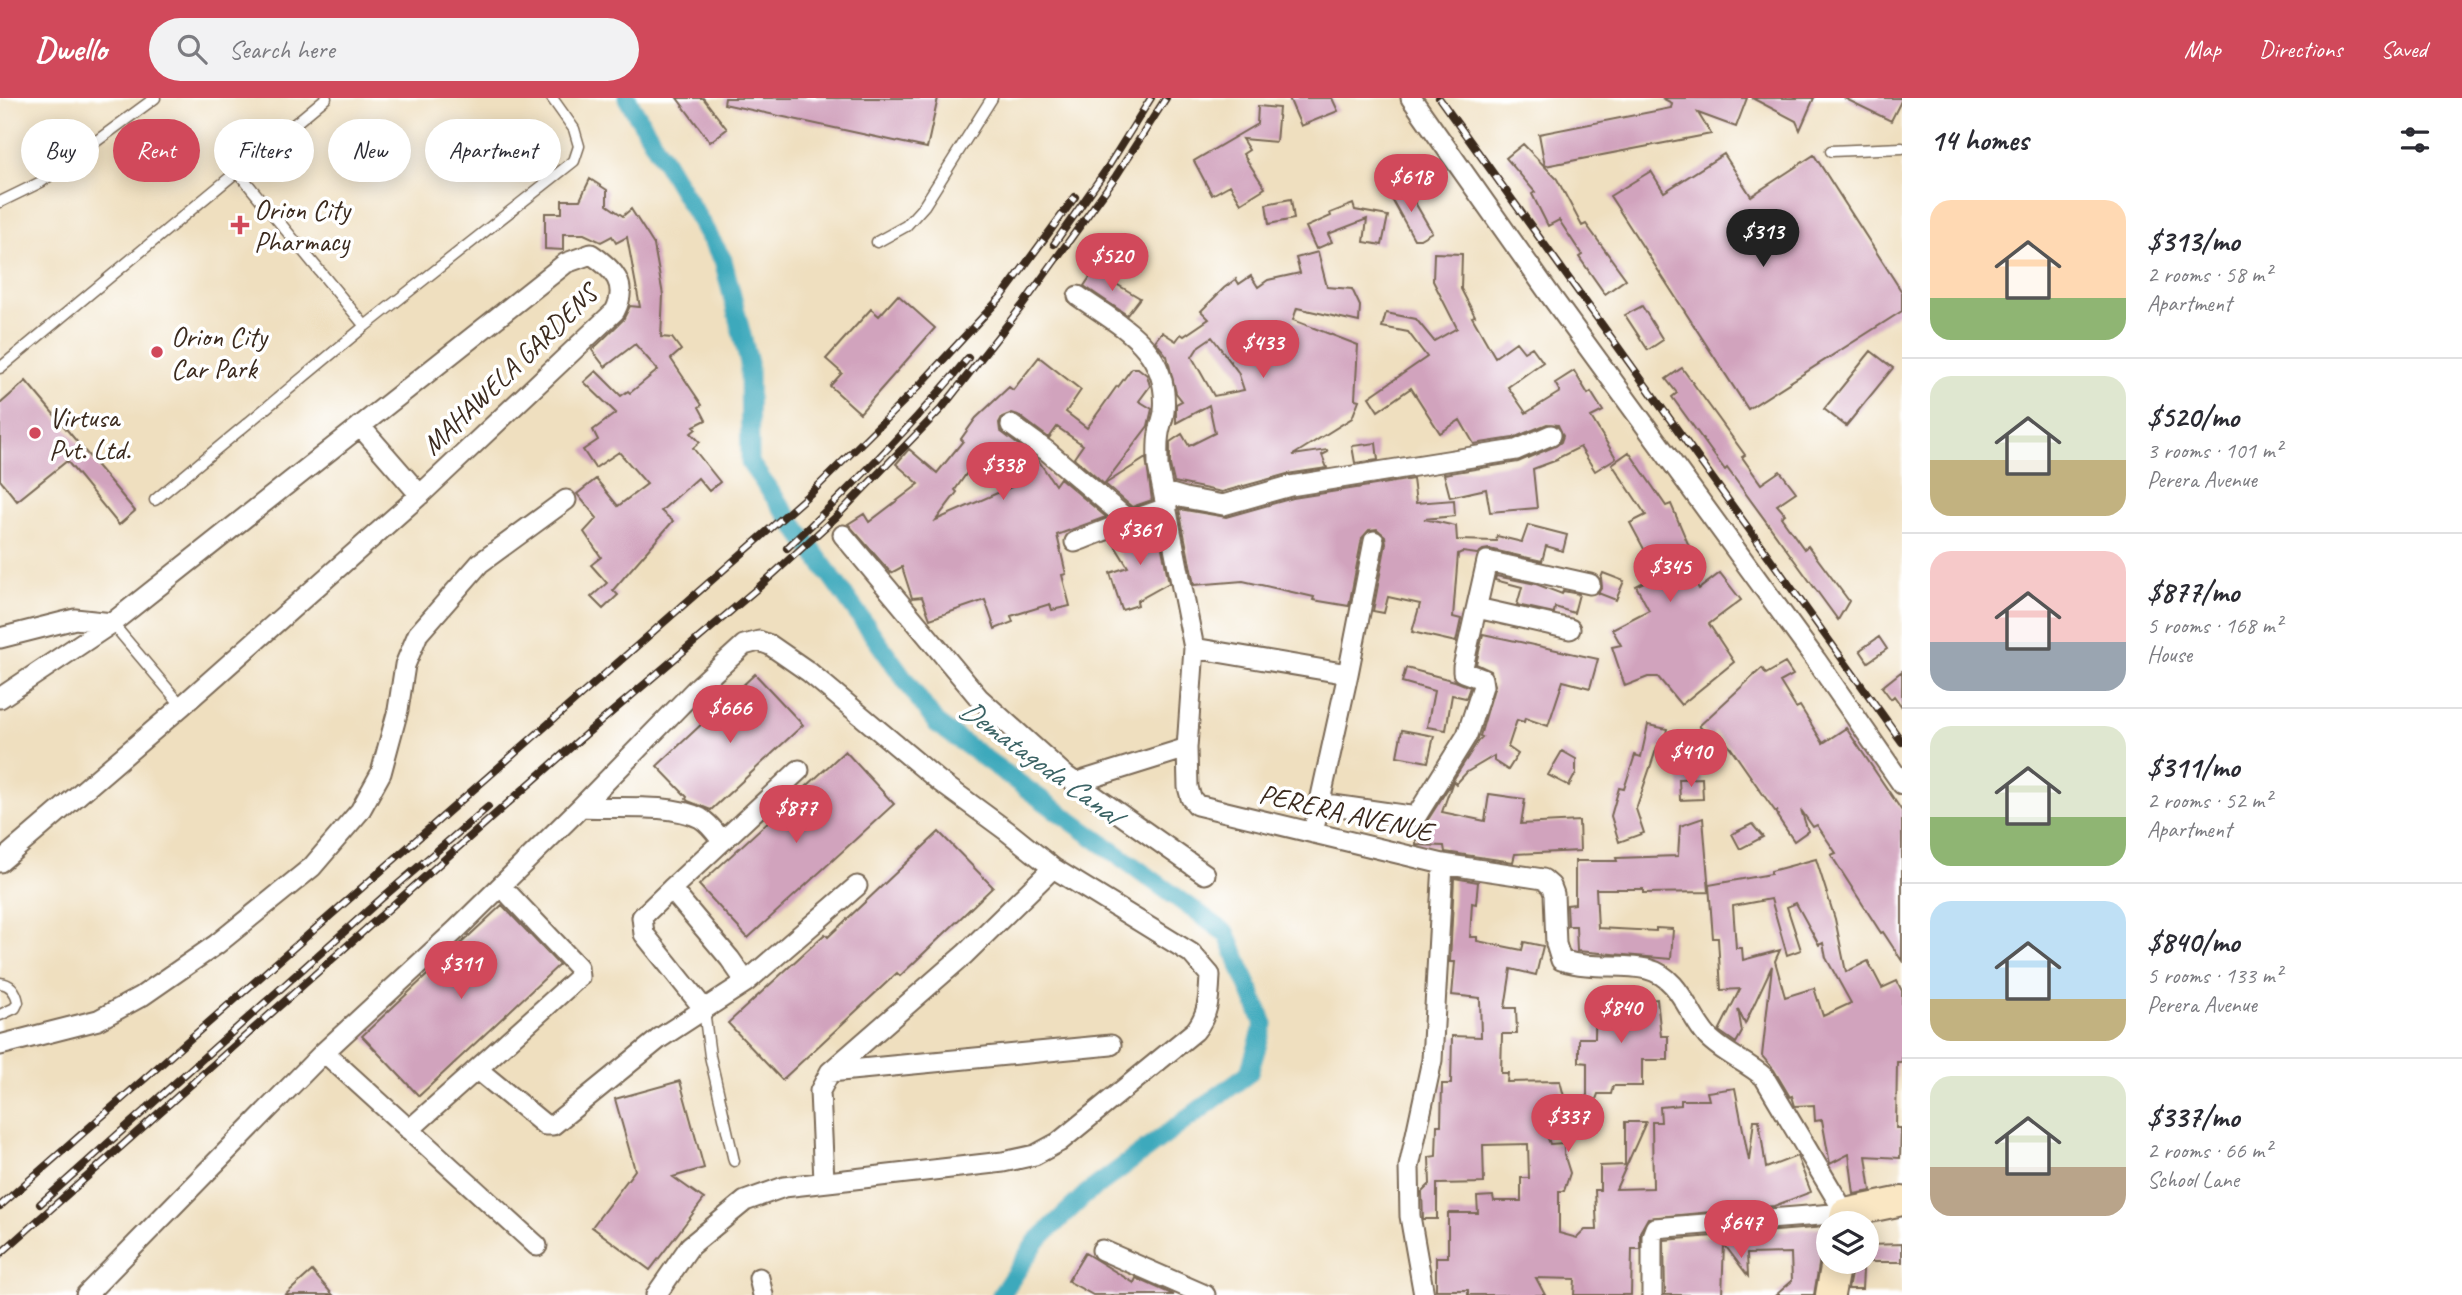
<!DOCTYPE html>
<html lang="en">
<head>
<meta charset="utf-8">
<style>
	:root { --surface:#fff; --page:#f2f2f3; --text:#2b2b33; --muted:#7c7c81; --line:#e1e1e2; --accent:#d1495b }
	body { margin:0; font-family:Caveat,sans-serif; background:var(--page); color:var(--text); height:100vh; display:flex; flex-direction:column; font-size:26px; white-space:nowrap }
	* { box-sizing:border-box; margin:0 }
	p { font-size:23px; color:var(--muted) }
	.icon { flex:none; width:38px; height:38px; fill:none; stroke:currentColor; stroke-width:2; stroke-linecap:round; stroke-linejoin:round }
	.map { position:relative; flex:1; overflow:hidden }
	.sheet { display:flex; flex-direction:column; background:var(--surface); width:560px }
	.sheet>* { flex:none }
	.top-card { position:absolute; left:21px; top:21px; width:665px; height:63px; display:flex; gap:14px }
	.fabs { position:absolute; left:1816px; top:1113px; display:grid; gap:14px }
	.fabs a { display:grid; place-items:center; width:63px; height:63px; border-radius:50%; background:var(--surface); box-shadow:0 4px 18px #0003; font-size:35px }
	.price { position:absolute; translate:-50% -60px; padding:0 16px; border-radius:24px; background:var(--accent); color:#fff; font-size:23px; line-height:46px; filter:drop-shadow(0 2px 4px #0008) }
	.price::after { content:''; position:absolute; left:50%; top:42px; width:21px; height:16px; margin-left:-10px; background:inherit; clip-path:polygon(0 0,100% 0,50% 100%) }
	.price.selected { background:#222; color:#fff }
	ul { padding:0; list-style:none }
	li { display:flex; align-items:center; gap:21px; height:175px; padding:0 28px }
	li+li { border-top:2px solid var(--line) }
	li span { display:grid; place-items:center; flex:none; width:196px; height:140px; border-radius:21px; color:#555 }
	li>.icon { margin-inline-start:auto }
	span .icon { width:84px; height:84px; fill:#fffc; stroke-width:1 }
	li b { font-size:30px }
	h2 { display:flex; justify-content:space-between; align-items:center; height:84px; padding:0 28px; font-size:30px }
	.pill { padding:0 24px; border-radius:32px; background:var(--surface); box-shadow:0 4px 18px #0003; font-size:24px; line-height:63px }
	.pill.selected { background:var(--accent); color:#fff }
	header { display:flex; align-items:center; gap:42px; box-sizing:border-box; height:98px; padding:0 35px; background:var(--accent); color:#fff }
	header strong { font-size:33px }
	nav { display:flex; gap:38px; margin-inline-start:auto; font-size:24px }
	.search { width:490px; height:63px; background:var(--page); display:flex; align-items:center; gap:18px; box-sizing:border-box; padding:0 24px; border-radius:38px; color:var(--muted); font-size:26px }
	main { display:flex; flex:1; min-height:0 }
	.map>svg:first-child { display:block }
	.lines { fill:none; stroke-linecap:round; stroke-linejoin:round }
	.canal { stroke:#3ca9bc; stroke-width:19 }
	.building { fill:#d1a3bd; fill-rule:evenodd }
	.lane-casing { stroke:#7a6956; stroke-width:13 }
	.street-casing { stroke:#7a6956; stroke-width:23 }
	.secondary-casing { stroke:#7a6956; stroke-width:32 }
	.lane { stroke:#fff; stroke-width:10 }
	.street { stroke:#fff; stroke-width:19 }
	.secondary { stroke:#fae7c3; stroke-width:28 }
	.rail-casing { stroke:#3b2a1e; stroke-width:8 }
	.rail { stroke:#fff; stroke-width:5; stroke-dasharray:16; stroke-linecap:butt }
	.poi-dot { fill:#d1495b; stroke:#fff; stroke-width:2.5 }
	.labels { text-anchor:middle; stroke-width:7; stroke-linejoin:round; paint-order:stroke }
	.poi-label { font-size:28px; fill:#3b2a1e; stroke:#fff; text-anchor:start }
	.street-label { font-size:28px; fill:#3b2a1e; stroke:#fff }
	.water-label { font-size:30px; font-style:italic; fill:#3b6365; stroke:#fff }
</style>
</head>
<body>
<header>
<strong>Dwello</strong>
<div class="search"><svg class="icon" aria-label="search" viewBox="0 0 24 24"><circle cx="10" cy="10" r="6"/><path d="M15 15l6 6"/></svg>Search here</div>
<nav><a>Map</a><a>Directions</a><a>Saved</a></nav>
</header>
<main>
<div class="map">
<svg width="1902" height="1197" viewBox="0 0 1902 1197">
	<rect width="100%" height="100%" fill="#fff"/>
	<filter id="ink" filterUnits="userSpaceOnUse"><feTurbulence type="fractalNoise" baseFrequency=".0143" numOctaves="2"/><feDisplacementMap in="SourceGraphic" scale="14" xChannelSelector="R" yChannelSelector="G"/><feConvolveMatrix kernelMatrix="1 2 1 2 8 2 1 2 1" color-interpolation-filters="sRGB"/></filter>
	<filter id="wash" filterUnits="userSpaceOnUse"><feTurbulence type="fractalNoise" baseFrequency=".00686" numOctaves="4" result="noise"/><feDisplacementMap in="SourceGraphic" scale="28" xChannelSelector="R" yChannelSelector="G"/><feGaussianBlur stdDeviation="1.57" result="paint"/><feColorMatrix in="noise" values="0 0 0 0 0 0 0 0 0 0 0 0 0 0 0 0 0 1.4 0 .05"/><feComposite in="paint" operator="in"/></filter>
	<g filter="url(#wash)">
		<rect width="100%" height="100%" fill="#efdfbf"/>
		<g class="lines">
			<!-- canal -->
			<path class="canal" d="M627 0 723 162 749 265 750 365 936 625 1227 836 1264 926 1249 975 1086 1096 1036 1144 1001 1197"/>
		</g>
		<g id="blocks">
			<!-- building -->
			<path class="building" d="M677 0H703L727 31 710 44Z
				M725 0H938L927 50 724 6Z
				M1289 0H1332L1338 13 1301 28Z
				M1662 0H1747L1736 29 1698 15 1711 36 1545 68 1539 36 1671 10 1672 5Z
				M1752 0H1814L1800 32 1796 23Z
				M1844 0H1902V1L1891 23Z
				M1258 8 1279 10 1276 44 1242 41 1249 52 1243 56 1265 90 1241 105 1230 87 1212 97 1194 63 1257 26Z
				M1523 46 1557 81 1582 128 1586 126 1626 181 1605 196 1579 159 1582 157 1559 122 1548 128 1532 96 1535 94 1506 60Z
				M1724 56 1751 98 1814 57 1902 194V213L1748 311 1610 98 1651 73 1664 94Z
				M590 81 607 92V107L623 118 631 111 654 147 663 197 661 239 672 240 681 252 671 261 702 307 699 309 706 322 694 328 696 331 691 335 700 344 693 350 720 384 709 393 698 380 661 413 673 423 613 492 618 497 603 511 591 499 607 485 591 467 601 459 584 434 597 420 577 396 596 381 618 408 647 386 619 354 595 370 583 352 598 342 593 332 616 315 584 284 596 273 621 298 628 293 630 295 658 272 635 246 605 269 592 252 623 222 630 208 640 209 627 139 616 145 612 138 601 144 584 136H563V152L545 151V115H562V102H580Z
				M1406 89 1432 134 1420 141H1414L1390 98Z
				M1291 101 1294 121 1269 126 1266 106Z
				M1353 106 1355 112 1388 118 1382 147 1364 144 1367 121 1328 136 1332 144 1316 151 1306 129 1331 118 1330 115Z
				M1318 154 1327 189 1352 191 1360 208 1359 224 1297 210 1293 222 1358 247 1355 301 1359 302 1352 320 1293 357 1327 352 1328 354 1322 357 1327 370 1287 376 1222 394 1174 384 1170 367V344L1182 336 1189 348 1215 335 1209 307 1176 325V306L1182 303 1176 295 1167 258 1155 243 1162 234 1176 243 1181 236 1184 238 1209 221 1201 213 1224 190 1236 181 1239 186 1251 178 1258 189 1268 182 1300 175 1296 160ZM1212 239 1238 274 1244 292 1214 298 1192 259 1199 248Z
				M1434 155 1462 156 1461 191 1475 218 1472 219 1495 259 1516 244 1524 254 1532 249 1543 264 1508 289 1526 315 1560 294 1555 285 1574 273 1588 296 1591 294 1603 313 1591 319 1616 360 1595 373 1580 349 1556 361 1557 362 1533 371 1537 410 1490 414 1486 391 1450 399 1444 376 1518 364 1556 348 1561 344 1563 338 1558 327 1547 326 1513 340 1474 346 1460 322 1440 335 1411 290 1378 313 1369 299 1427 259 1408 234 1382 229 1386 215 1416 221 1434 243 1457 230 1433 183Z
				M1094 173 1140 200 1127 217 1084 188Z
				M898 197 935 230 860 315 830 288 842 275 826 261 871 211 879 218Z
				M1642 208 1663 242 1648 252 1625 217Z
				M1871 253 1893 270 1846 328 1824 311Z
				M1039 259 1081 292 1066 314 1087 330 1117 288 1118 289 1132 270H1138L1147 277 1150 288 1139 303 1152 311 1148 328 1104 386 1074 360 1083 347 1057 329 1049 340 1018 317 1012 315 1002 319 999 325 1000 333 1038 362 1055 387 1060 380 1106 419 1057 437 1066 476 1062 477 1070 508 1052 512 1050 506 1011 518 1013 524 995 531 985 502 930 521 922 499 912 500 902 469 891 475 848 426 864 416 869 424 919 386 896 366 909 351 937 375 963 343 961 341 976 320 1009 289 1013 292ZM984 359 1011 378 1009 380 1018 386 936 422 957 394 955 392 971 369 974 372Z
				M1682 270 1745 357 1742 359 1761 386 1780 373 1796 394 1777 407 1785 416 1781 419 1804 451 1808 448 1849 503 1838 522 1727 370 1725 372 1672 299 1677 295 1666 281Z
				M26 283 135 413 119 427 67 363 17 403 0 382V306Z
				M1376 345 1378 362 1355 365 1352 348Z
				M1629 354 1666 408 1671 406 1689 448 1678 453 1699 491 1720 475 1741 502 1709 526 1734 564 1681 607 1658 579H1648L1625 588 1612 549 1621 547 1612 531 1649 512 1636 488 1658 477 1630 425 1646 417 1612 366Z
				M1146 360 1152 402 1132 409 1105 386Z
				M1413 381 1416 405 1454 402 1455 418 1424 421 1456 428 1457 442 1496 443 1497 438 1522 444 1528 427 1567 437 1563 453 1546 448 1542 463 1489 451 1483 452 1477 456 1462 454 1458 456 1453 519 1461 521 1456 544 1412 534 1420 506 1388 499 1384 515 1373 513 1386 445 1385 438 1377 431 1369 432 1362 440 1349 508 1313 502 1314 499 1243 483 1194 487 1179 411 1226 419 1293 400Z
				M1157 426 1169 485 1137 503 1138 507 1122 512 1110 475 1128 469 1112 443Z
				M1603 475 1624 483 1616 502 1598 495 1602 489 1601 480Z
				M1496 478 1536 486 1562 496 1563 493 1579 496 1574 515 1555 509 1554 515 1517 507 1522 489 1495 482Z
				M1483 536 1598 561 1590 590 1563 583 1548 628 1525 620 1524 624 1517 622 1508 649 1518 656 1508 672 1494 663V658L1467 674 1456 686 1453 683 1442 714 1485 723 1489 696 1525 701 1521 726 1579 723 1580 753 1515 756 1513 764 1445 754 1444 748 1416 747V733L1427 723 1478 643 1482 639 1480 638 1495 587 1491 573 1476 566Z
				M1879 539 1887 551 1868 564 1860 552Z
				M1785 565 1793 577 1780 584 1796 610 1800 608 1823 645 1846 630 1902 713V863L1883 834 1881 835 1831 757 1836 755 1817 727 1813 729 1801 712 1808 733 1794 743 1777 718 1778 717 1776 714 1778 713H1775L1767 702 1730 649 1715 634 1710 639 1699 628 1762 570 1766 576Z
				M1406 570 1455 583 1470 589 1466 600 1452 597 1446 632 1427 629 1434 593 1402 584Z
				M1902 573V609L1894 598 1891 601 1882 589Z
				M755 576 803 627 711 712 688 703 686 701 687 699 657 668Z
				M1648 627 1667 631 1663 650 1657 649 1636 711 1644 735 1619 744 1611 718 1619 690 1624 691 1635 657 1641 659Z
				M1402 632 1434 638 1428 664 1397 658Z
				M845 653 894 706 748 840 699 787Z
				M1562 653 1576 661V675L1569 688 1548 677Z
				M1702 680 1703 701 1680 702 1679 681Z
				M1703 720 1709 794 1643 795V791H1596L1598 830 1656 833V830L1673 831 1671 861 1577 853 1576 828H1568L1567 807 1575 806V763H1617L1616 760 1678 758 1680 728Z
				M1752 726 1763 739 1740 751 1732 736Z
				M939 734 993 789 900 878 897 875 782 982 728 925 825 836 828 839Z
				M1816 761 1835 821 1846 874 1868 863 1882 890 1897 883 1902 893V964H1897L1896 1030H1901L1900 1060 1866 1058 1871 1093 1854 1096 1849 1056 1830 1066 1822 1022 1815 1023 1814 1007 1795 1008 1792 998 1790 999 1774 972 1762 958 1772 868 1745 926 1738 911 1742 934 1736 945 1719 933 1740 891 1721 892 1718 840H1713L1709 787 1771 776V773ZM1771 801 1787 857 1801 852 1787 809 1796 805 1819 847 1823 845 1826 860 1851 905 1823 918 1814 890 1785 899 1775 863 1780 852 1743 862 1742 850H1736L1733 808Z
				M1454 780 1478 784 1476 806 1472 805 1470 839H1477V843L1522 852 1524 844 1543 848 1536 877 1511 871 1505 910H1516L1517 936H1502L1501 975H1508L1507 984 1560 983 1568 1014 1540 1017 1550 1046 1564 1045V1056L1570 1075 1564 1093H1559V1135L1577 1140 1585 1132H1597L1595 1092H1600V1068L1625 1067V1024H1646L1616 1091 1653 1090 1652 1024H1661L1660 1009 1681 1007V1002H1709L1707 994 1735 990 1749 1063 1754 1022H1759L1766 1070 1797 1058 1811 1094 1774 1108 1648 1120 1640 1134V1151H1632L1631 1197H1574L1575 1181 1536 1180 1545 1197H1468V1192H1436V1159H1448V1115H1478L1477 1099 1493 1098 1494 1103H1521V1080H1529L1528 1046 1483 1047 1484 1085 1437 1086V1121H1423L1422 1094 1430 1086 1429 1059 1436 1058 1437 1027H1441L1442 986H1451L1452 938 1481 939 1480 900 1452 897 1455 864H1450Z
				M502 807 559 867 419 998 362 938Z
				M1596 895 1622 896 1621 905 1657 901 1661 938H1668V962H1642V988H1613L1611 996H1598L1589 1021H1587V965L1579 964V940H1595Z
				M680 983 704 1070 673 1079 704 1101 650 1172 592 1129 635 1072 615 1001Z
				M1825 1129 1826 1152 1820 1161 1814 1197H1776L1792 1183 1791 1155 1747 1156 1748 1178 1724 1146 1722 1197H1665L1664 1142Z
				M1902 1146V1164H1867V1147Z
				M1085 1155 1134 1185 1136 1180 1174 1197H1093L1068 1183Z
				M1852 1171 1863 1172 1862 1191H1848Z
				M312 1173 333 1197H285Z"/>
		</g>
	</g>
	<g filter="url(#ink)">
		<use href="#blocks" fill-opacity="0" stroke="#7a6956" stroke-width="2"/>
		<g class="lines">
			<defs>
				<path id="lane" d="M1831 53 1902 50
					M237 73 365 228
					M0 104 41 84 155 0
					M877 144 906 128 924 108 992 0
					M0 270 326 0
					M155 402 365 228 574 63 579 48 574 31 552 0
					M112 525 182 608
					M0 885C11 886 16 894 18 904L15 910 0 917
					M704 912 710 958 734 1063"/>
				<path id="street" d="M1411 0 1553 201 1816 562 1902 686
					M1078 198C1122 229 1170 251 1164 314 1163 321 1160 328 1159 335 1157 346 1158 358 1158 368L1194 550 1187 650 1188 689 1191 700 1197 707 1443 766 1543 781 1551 788 1554 796 1556 846 1561 862C1592 872 1619 865 1647 871 1680 879 1687 915 1707 938 1723 955 1747 964 1764 979L1845 1115 1655 1130 1652 1138V1197
					M1011 327 1047 353 1128 422
					M360 328 420 397
					M1164 394 1185 400 1223 407 1290 388 1516 352 1551 337
					M843 437 979 600 1066 678 1205 776
					M1075 444C1106 432 1135 420 1167 410
					M1477 510 1570 531
					M0 540 75 521 112 525
					M1194 550 1348 576
					M0 600 112 525 566 165 591 156C613 171 629 186 615 213L420 397 182 608 0 764
					M1078 684 1187 650
					M1319 705 1410 718 1417 717 1467 637 1483 588 1482 581 1463 574V569L1487 463 1590 486
					M581 709C615 711 669 705 700 720 709 725 716 735 722 743
					M1313 735 1348 576 1374 443
					M671 791 642 819 644 836 704 911
					M746 884 857 788
					M0 947 98 922 142 898 217 846 312 769 360 713 381 675 398 612 405 567 418 536 480 465 566 402
					M324 954 537 1148
					M477 971 579 879 578 869 501 788
					M830 974 1111 947
					M409 1032 477 971 545 1027H553L660 940 746 884 730 861 671 791 799 672
					M824 1083 820 993 830 974 965 856 1053 770
					M1102 1152 1205 1197
					M759 1180 763 1197
					M86 1197 324 954 456 832 581 709 699 588 744 547 759 543 770 547 809 574 939 683 1007 733 1053 770 1191 855 1210 877C1209 899 1209 916 1195 933L1059 1044 1035 1057 1003 1064 784 1089 745 1103 690 1148 656 1197
					M1424 1197 1410 1118 1409 1069 1432 962 1443 766"/>
				<path id="secondary" d="M1843 1125 1845 1115 1902 1103
					M1830 1197 1836 1164"/>
			</defs>
			<!-- lane casing -->
			<use href="#lane" class="lane-casing"/>
			<!-- street casing -->
			<use href="#street" class="street-casing"/>
			<!-- secondary casing -->
			<use href="#secondary" class="secondary-casing"/>
			<!-- lane -->
			<use href="#lane" class="lane"/>
			<!-- street -->
			<use href="#street" class="street"/>
			<!-- secondary -->
			<use href="#secondary" class="secondary"/>
			<defs>
				<path id="rail" d="M1439 0 1902 644
					M1054 146 1106 72 1151 0
					M787 450C851 390 912 328 968 260
					M40 1106 382 800 488 709
					M0 1108 813 393 918 289 1003 197 1075 99
					M0 1156 579 642 759 489 836 419 942 310 1022 208 1116 78 1166 0"/>
			</defs>
			<!-- rail casing -->
			<use href="#rail" class="rail-casing"/>
			<!-- rail -->
			<use href="#rail" class="rail"/>
		</g>
	</g>
	<!-- markers -->
	<g class="poi-dot">
		<path d="M236.5 116.5h7v7h7v7h-7v7h-7v-7h-7v-7h7z"/>
		<circle cx="157" cy="254" r="7"/>
		<circle cx="35" cy="335" r="7"/>
	</g>
	<g class="labels">
		<!-- poi labels -->
		<g class="poi-label">
			<text x="254" y="121">Orion City<tspan x="254" dy="32">Pharmacy</tspan></text>
			<text x="171" y="248">Orion City<tspan x="171" dy="32">Car Park</tspan></text>
			<text x="49" y="329">Virtusa<tspan x="49" dy="32">Pvt. Ltd.</tspan></text>
		</g>
		<!-- street labels -->
		<g class="street-label">
			<text transform="translate(509 271) rotate(-44)" y="10">MAHAWELA GARDENS</text>
			<text transform="translate(1346 714) rotate(13)" y="10">PERERA AVENUE</text>
		</g>
		<!-- water labels -->
		<g class="water-label">
			<text transform="translate(1040 663) rotate(36)" y="10">Dematagoda Canal</text>
		</g>
	</g>
</svg>
<div class="fabs">
<a><svg class="icon" aria-label="layers" viewBox="0 0 24 24"><path d="M12 4l9 5-9 5-9-5zM3 14l9 5 9-5"/></svg></a>
</div>
<b class="price" style="left:1411px;top:116px">$618</b>
<b class="price selected" style="left:1763px;top:171px">$313</b>
<b class="price" style="left:1112px;top:195px">$520</b>
<b class="price" style="left:1263px;top:282px">$433</b>
<b class="price" style="left:1003px;top:404px">$338</b>
<b class="price" style="left:1140px;top:469px">$361</b>
<b class="price" style="left:1670px;top:506px">$345</b>
<b class="price" style="left:730px;top:647px">$666</b>
<b class="price" style="left:1691px;top:691px">$410</b>
<b class="price" style="left:796px;top:747px">$877</b>
<b class="price" style="left:461px;top:903px">$311</b>
<b class="price" style="left:1621px;top:947px">$840</b>
<b class="price" style="left:1568px;top:1056px">$337</b>
<b class="price" style="left:1741px;top:1162px">$647</b>
<div class="top-card">
<a class="pill">Buy</a>
<a class="pill selected">Rent</a>
<a class="pill">Filters</a>
<a class="pill">New</a>
<a class="pill">Apartment</a>
</div>
</div>
<section class="sheet">
<h2>14 homes<svg class="icon" aria-label="filters" viewBox="0 0 24 24"><path d="M4 7h16M4 17h16"/><circle cx="9" cy="7" r="2"/><circle cx="15" cy="17" r="2"/></svg></h2>
<ul>
<li><span style="background:linear-gradient(#ffd9b3 70%,#8fb573 0)"><svg class="icon" aria-label="home" viewBox="0 0 24 24"><path d="M3 11l9-7 9 7M6 9v11h12V9"/></svg></span><div><b>$313/mo</b><p>2 rooms · 58 m²</p><p>Apartment</p></div></li>
<li><span style="background:linear-gradient(#dfe7d0 60%,#c2b280 0)"><svg class="icon" aria-label="home" viewBox="0 0 24 24"><path d="M3 11l9-7 9 7M6 9v11h12V9"/></svg></span><div><b>$520/mo</b><p>3 rooms · 101 m²</p><p>Perera Avenue</p></div></li>
<li><span style="background:linear-gradient(#f6c9c9 65%,#9aa5b1 0)"><svg class="icon" aria-label="home" viewBox="0 0 24 24"><path d="M3 11l9-7 9 7M6 9v11h12V9"/></svg></span><div><b>$877/mo</b><p>5 rooms · 168 m²</p><p>House</p></div></li>
<li><span style="background:linear-gradient(#dfe7d0 65%,#8fb573 0)"><svg class="icon" aria-label="home" viewBox="0 0 24 24"><path d="M3 11l9-7 9 7M6 9v11h12V9"/></svg></span><div><b>$311/mo</b><p>2 rooms · 52 m²</p><p>Apartment</p></div></li>
<li><span style="background:linear-gradient(#bfe0f5 70%,#c2b280 0)"><svg class="icon" aria-label="home" viewBox="0 0 24 24"><path d="M3 11l9-7 9 7M6 9v11h12V9"/></svg></span><div><b>$840/mo</b><p>5 rooms · 133 m²</p><p>Perera Avenue</p></div></li>
<li><span style="background:linear-gradient(#dfe7d0 65%,#b9a48a 0)"><svg class="icon" aria-label="home" viewBox="0 0 24 24"><path d="M3 11l9-7 9 7M6 9v11h12V9"/></svg></span><div><b>$337/mo</b><p>2 rooms · 66 m²</p><p>School Lane</p></div></li>
</ul>
</section>
</main>
</body>
</html>
